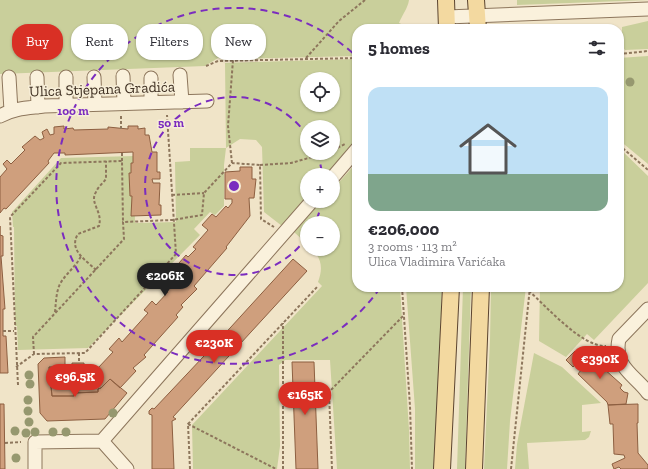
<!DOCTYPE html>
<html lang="en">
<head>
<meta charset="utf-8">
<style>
	:root { --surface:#fff; --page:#f2f2f3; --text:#2b2b33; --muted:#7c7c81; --line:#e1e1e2; --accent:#d93025 }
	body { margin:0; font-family:"Zilla Slab",serif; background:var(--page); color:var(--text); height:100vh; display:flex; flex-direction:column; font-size:15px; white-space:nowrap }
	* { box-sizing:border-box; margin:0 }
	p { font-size:13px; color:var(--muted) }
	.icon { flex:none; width:22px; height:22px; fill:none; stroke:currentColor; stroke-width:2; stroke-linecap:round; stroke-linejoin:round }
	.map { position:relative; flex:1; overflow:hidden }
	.panel { position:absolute; left:352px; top:24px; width:272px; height:268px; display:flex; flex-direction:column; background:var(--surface); border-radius:16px; box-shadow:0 1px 3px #0004 }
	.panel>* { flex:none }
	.top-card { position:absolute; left:12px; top:24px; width:280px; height:36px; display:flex; gap:8px }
	.tools { position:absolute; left:300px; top:72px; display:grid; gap:8px }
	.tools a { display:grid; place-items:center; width:40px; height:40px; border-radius:50%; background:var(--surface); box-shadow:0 1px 3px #0004; font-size:20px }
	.price { position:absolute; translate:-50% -34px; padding:0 9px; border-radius:14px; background:var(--accent); color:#fff; font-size:13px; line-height:26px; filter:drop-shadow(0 1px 2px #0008) }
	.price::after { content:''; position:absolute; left:50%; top:24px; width:12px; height:9px; margin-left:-6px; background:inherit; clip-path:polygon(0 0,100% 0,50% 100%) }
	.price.selected { background:#222; color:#fff }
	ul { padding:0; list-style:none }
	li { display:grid; align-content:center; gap:8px; height:212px; padding:0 16px }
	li+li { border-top:1px solid var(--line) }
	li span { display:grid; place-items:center; height:124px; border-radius:12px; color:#555 }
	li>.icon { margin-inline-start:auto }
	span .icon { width:72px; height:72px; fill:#fffc; stroke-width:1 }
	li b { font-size:17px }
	h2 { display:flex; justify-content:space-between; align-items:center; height:48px; padding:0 16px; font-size:17px }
	.chip { padding:0 14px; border-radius:16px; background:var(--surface); box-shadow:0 1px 3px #0004; font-size:14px; line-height:36px }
	.chip.selected { background:var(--accent); color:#fff }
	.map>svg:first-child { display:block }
	.green { fill:#c9cf9b; fill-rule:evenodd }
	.building { fill:#cf9f7d; stroke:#8d5f41 }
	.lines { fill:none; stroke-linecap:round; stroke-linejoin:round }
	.minor-casing { stroke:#8d765c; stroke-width:15 }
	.major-casing { stroke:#5b4430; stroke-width:18 }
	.path { stroke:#8d765c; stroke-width:2; stroke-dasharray:3 2; stroke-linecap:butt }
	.minor { stroke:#faf1dc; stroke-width:13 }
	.major { stroke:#f3d9a0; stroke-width:16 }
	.tree { fill:#96986f }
	.ring { fill:none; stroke:#7b2cbf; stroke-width:2; stroke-dasharray:7 5 }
	.labels { text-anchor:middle; stroke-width:3; stroke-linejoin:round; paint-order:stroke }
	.street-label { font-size:15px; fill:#3d2e20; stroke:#f7eed8 }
	.centre { fill:#7b2cbf; stroke:#f7eed8; stroke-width:2 }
	.ring-label { font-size:12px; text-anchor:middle; font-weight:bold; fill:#7b2cbf; stroke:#f7eed8; stroke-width:3; stroke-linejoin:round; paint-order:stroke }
</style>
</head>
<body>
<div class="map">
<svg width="648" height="469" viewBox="0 0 648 469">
	<rect width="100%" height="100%" fill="#f0e4c8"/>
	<!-- green -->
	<path class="green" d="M0 0H409C408 8 402 15 399 23L406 26V29H357V56L229 59 218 58 205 66 0 74Z
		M517 0H648L517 5Z
		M648 21V49L625 50 622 46V27Z
		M529 24H562L589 27V29H518V26Z
		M648 56V164L619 140V58Z
		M357 59V145L329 175H307V199L282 226 264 212 262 147 256 140 240 139 226 148 224 165V206L215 215 210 212 194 229 200 235 88 348 18 350 17 326H15L14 227H13L12 212 61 158 134 156 135 223 176 222 175 162 190 161V148H226L225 63ZM307 79H333V105H307ZM307 127H333V153H307Z
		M619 148 648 176V283L594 340 587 334 566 357 539 341 540 287H619Z
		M357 162V287H400L409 430 410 469H337L330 360H285L279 365 280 446 277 469H193L192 425 322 286 318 282C323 269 322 259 312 249H333V223H307V244L294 232 322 201H333V189Z
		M406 287H442L435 469H415V409Z
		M463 287H471L465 469H457Z
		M491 287H526L510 421 507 469H484L490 340Z
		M534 353 562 367 601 403 582 405V432L591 431 589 437 585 440 527 443 529 469H515L517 444Z"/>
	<!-- building -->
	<path class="building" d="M64 126V129L73 128 74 130 108 129V127L128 129V126H138V129L145 128V135H149L152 152H157V172H160V179H152L153 183H160L159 205H161V215L131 216 132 196H130L129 173H131V163H133V152L65 155V153H54L48 161 49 163 6 209 4 208 0 213V177L7 169 3 164 7 160 11 164 25 150 22 147 35 136 40 140 44 138 42 132 47 129 50 135 54 134V127Z
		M240 167H252V179H256L254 198H249L250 216 226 247 227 248 194 286 197 289 181 305 183 307 176 315 178 317 144 355 146 357 133 368 136 371 120 388 110 379 101 388 98 389V392L74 393V396H52L49 367 72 369V363H84V369L98 368 113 352 109 349 119 338 122 342 148 313 144 310 152 301 156 305 168 292 163 287 181 266 179 263 186 255 188 257 196 249 193 247 208 230 202 225 212 214 216 217 226 206 228 208 232 203V199H225V172L240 171Z
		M0 226V235L3 236V256H1L5 309H3V336H6L8 373H0Z
		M293 259 307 271 173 417 176 419 172 421 174 469H152V415L149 414V411L152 408 154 409 220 339Z
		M575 351 587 365 593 359 622 385 620 388 624 392 628 393 626 404 608 405 607 402 578 374 581 370 575 365 573 367 566 360Z
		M65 357V367H49L52 396H74V393L98 392V389L101 388 110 379 127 393 105 419 47 421 40 413 38 364 44 358Z
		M292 362H314L318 469H296Z
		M0 404H4L5 469H0Z
		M638 404V423H637L638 453 648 465V469H621L619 467 614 469 612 464 625 458 624 455 614 454 613 424H610L608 405Z"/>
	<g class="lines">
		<defs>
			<path id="minor" d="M447 17 648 9
				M180 75 182 102
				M123 76 124 103
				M9 77 11 111
				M37 77 38 107
				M66 77V105
				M94 77 95 104
				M151 78V102
				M0 116C14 108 29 108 44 106L207 101
				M333 177 357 149
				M648 309 619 339C613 367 635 375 648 393
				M35 469V442L102 441
				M127 469 102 441 312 201"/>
			<path id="major" d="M446 0 447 29
				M476 0 478 29
				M442 469 451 287
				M474 469 481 287"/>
		</defs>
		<!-- minor casing -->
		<use href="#minor" class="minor-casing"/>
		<!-- major casing -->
		<use href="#major" class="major-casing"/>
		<!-- path -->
		<path class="path" d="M619 54 648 51
			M306 58 339 21 365 0
			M206 66 218 61 357 58
			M121 116V129
			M619 145 648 170
			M333 150 345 144
			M122 153V161
			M232 163 228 126 233 60
			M260 165 291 163 326 153
			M172 195 204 193
			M96 270C86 260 68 250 78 234L99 226C103 211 89 203 96 192 98 187 103 183 106 179V161
			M402 287 410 406 412 469
			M529 291C547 307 582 347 606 346
			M55 312C56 303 56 292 60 284 66 273 76 267 81 256
			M3 331H14
			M79 353V363
			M34 354 33 337 124 239 123 222 172 220 202 215 204 193 232 163 260 165 261 219 274 227
			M16 367 34 354 85 353 176 254 167 115
			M18 385 10 217 61 163 122 161 123 222
			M315 395H329
			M283 397 293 396
			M188 424 318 286
			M5 443 21 442
			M190 469 188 424 276 469
			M283 469V323
			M332 469 329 392 404 315
			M511 469 530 287"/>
		<!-- minor -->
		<use href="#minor" class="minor"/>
		<!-- major -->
		<use href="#major" class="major"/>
	</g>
	<!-- trees -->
	<g class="tree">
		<circle cx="630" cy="82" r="4.5"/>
		<circle cx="29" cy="375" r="4.5"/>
		<circle cx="30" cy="384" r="4.5"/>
		<circle cx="28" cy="400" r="4.5"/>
		<circle cx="28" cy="411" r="4.5"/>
		<circle cx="113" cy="413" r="4.5"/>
		<circle cx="29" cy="422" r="4.5"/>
		<circle cx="15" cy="431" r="4.5"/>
		<circle cx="35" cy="432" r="4.5"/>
		<circle cx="53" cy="432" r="4.5"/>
		<circle cx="66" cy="432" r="4.5"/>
		<circle cx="26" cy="433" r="4.5"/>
		<circle cx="16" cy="458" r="4.5"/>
	</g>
	<!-- distance rings -->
	<g class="ring">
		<path d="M322 201A89 89 0 0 1 315 223M307 237A89 89 0 1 1 307 135M317 153A89 89 0 0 1 322 174"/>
		<path d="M380 288A178 178 0 1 1 357 57"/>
	</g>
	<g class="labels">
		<!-- street labels -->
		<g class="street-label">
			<text transform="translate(102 89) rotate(-2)" y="5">Ulica Stjepana Gradića</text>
		</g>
	</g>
	<circle cx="234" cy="186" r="6" class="centre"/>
	<g class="ring-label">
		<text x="73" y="115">100 m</text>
		<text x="171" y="127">50 m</text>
	</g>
</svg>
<div class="tools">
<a><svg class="icon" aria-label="locate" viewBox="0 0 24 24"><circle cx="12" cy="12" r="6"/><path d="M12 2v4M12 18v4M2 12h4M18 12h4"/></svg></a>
<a><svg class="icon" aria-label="layers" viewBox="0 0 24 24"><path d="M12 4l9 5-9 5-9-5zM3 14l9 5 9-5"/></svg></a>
<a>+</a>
<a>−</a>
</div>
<b class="price selected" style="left:165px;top:297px">€206K</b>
<b class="price" style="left:214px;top:364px">€230K</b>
<b class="price" style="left:600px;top:380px">€390K</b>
<b class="price" style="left:75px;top:398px">€96.5K</b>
<b class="price" style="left:305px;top:416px">€165K</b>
<div class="top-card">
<a class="chip selected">Buy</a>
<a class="chip">Rent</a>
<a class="chip">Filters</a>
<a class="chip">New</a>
</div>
<section class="panel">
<h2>5 homes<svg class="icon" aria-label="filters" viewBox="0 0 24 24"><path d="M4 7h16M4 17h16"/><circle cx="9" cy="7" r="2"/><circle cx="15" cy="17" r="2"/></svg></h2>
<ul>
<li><span style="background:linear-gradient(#bfe0f5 70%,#7fa58c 0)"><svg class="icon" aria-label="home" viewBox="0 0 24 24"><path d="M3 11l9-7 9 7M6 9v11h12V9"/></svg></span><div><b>€206,000</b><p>3 rooms · 113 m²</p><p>Ulica Vladimira Varićaka</p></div></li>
</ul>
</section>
</div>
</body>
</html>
